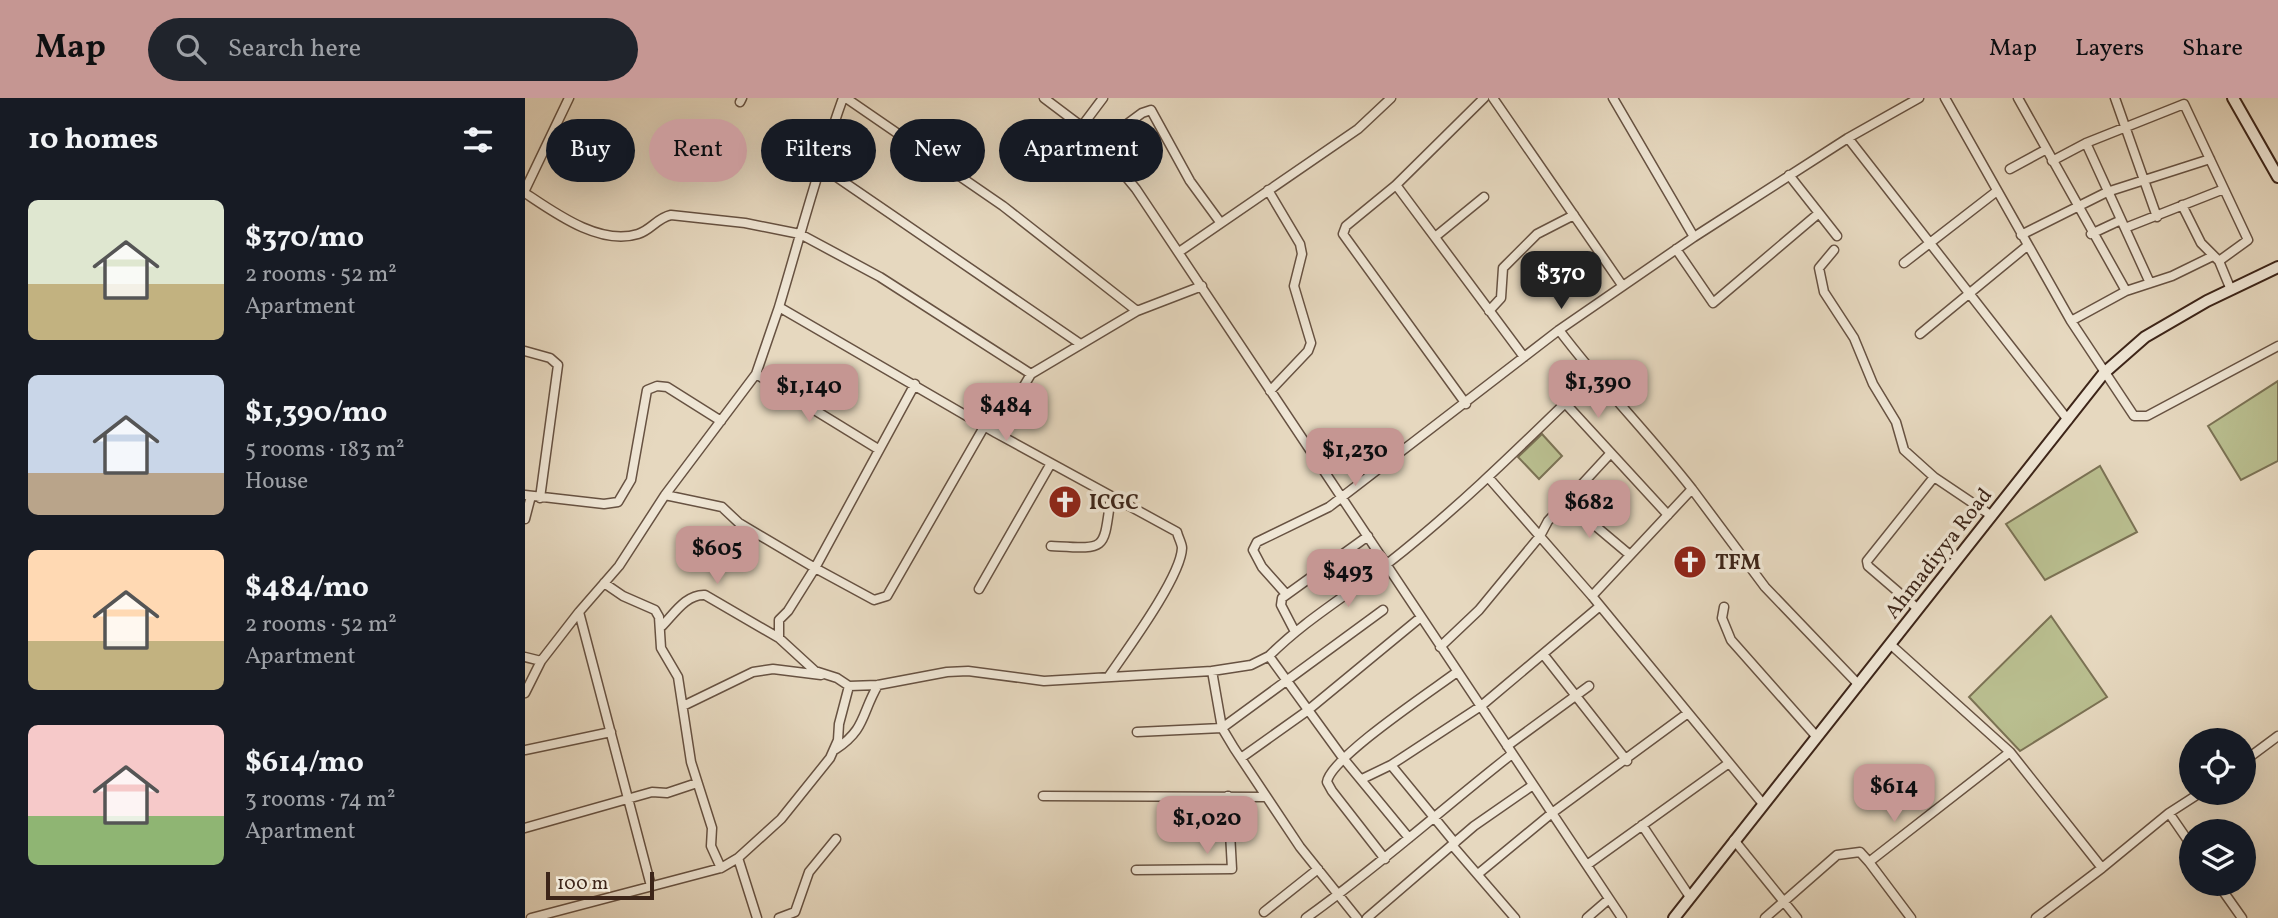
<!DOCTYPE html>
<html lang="en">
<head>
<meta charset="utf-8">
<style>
	:root { --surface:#171b24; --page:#20242c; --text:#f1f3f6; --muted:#9ea1a6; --accent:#c59692 }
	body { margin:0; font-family:Vollkorn,serif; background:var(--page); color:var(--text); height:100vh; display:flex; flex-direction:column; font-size:26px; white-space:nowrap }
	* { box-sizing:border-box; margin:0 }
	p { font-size:23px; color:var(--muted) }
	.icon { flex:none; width:38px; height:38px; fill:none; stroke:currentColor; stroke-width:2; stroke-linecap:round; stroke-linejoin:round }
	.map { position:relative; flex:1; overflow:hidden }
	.sheet { display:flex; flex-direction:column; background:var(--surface); width:525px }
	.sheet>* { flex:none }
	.hud { position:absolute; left:21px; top:21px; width:665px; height:63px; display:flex; gap:14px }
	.controls { position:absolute; left:1654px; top:630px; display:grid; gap:14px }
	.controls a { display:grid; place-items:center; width:77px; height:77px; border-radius:50%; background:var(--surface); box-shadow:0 7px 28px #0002; font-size:35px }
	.scale { position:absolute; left:21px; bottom:18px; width:108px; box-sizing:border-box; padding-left:7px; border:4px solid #3d2519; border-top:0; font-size:19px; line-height:24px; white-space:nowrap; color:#3d2519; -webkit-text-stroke:5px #efe6d5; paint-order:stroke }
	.price { position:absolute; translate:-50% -60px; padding:0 16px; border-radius:14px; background:var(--accent); color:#111; font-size:23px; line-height:46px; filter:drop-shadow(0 2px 4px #0008) }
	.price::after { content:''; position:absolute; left:50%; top:42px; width:21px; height:16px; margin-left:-10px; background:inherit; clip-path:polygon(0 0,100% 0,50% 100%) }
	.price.current { background:#222; color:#fff }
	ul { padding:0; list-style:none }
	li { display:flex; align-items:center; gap:21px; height:175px; padding:0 28px }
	li span { display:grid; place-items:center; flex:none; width:196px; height:140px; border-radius:10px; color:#555 }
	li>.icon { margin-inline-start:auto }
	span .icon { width:84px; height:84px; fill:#fffc; stroke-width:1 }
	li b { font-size:30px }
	h2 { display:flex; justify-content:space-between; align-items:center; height:84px; padding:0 28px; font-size:30px }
	.tag { padding:0 24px; border-radius:32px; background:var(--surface); box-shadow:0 7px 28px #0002; font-size:24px; line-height:63px }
	.tag.current { background:var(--accent); color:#111 }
	header { display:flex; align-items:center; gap:42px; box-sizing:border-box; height:98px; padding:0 35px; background:var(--accent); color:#111 }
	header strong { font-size:33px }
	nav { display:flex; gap:38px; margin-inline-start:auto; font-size:24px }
	.search { width:490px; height:63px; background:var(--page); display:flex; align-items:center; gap:18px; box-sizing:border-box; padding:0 24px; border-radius:38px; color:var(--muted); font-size:26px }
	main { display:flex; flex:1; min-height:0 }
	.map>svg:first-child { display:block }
	.green { fill:#b9be8f; stroke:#7b7254; stroke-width:2 }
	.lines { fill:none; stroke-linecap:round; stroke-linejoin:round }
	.street-casing { stroke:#675242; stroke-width:11 }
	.secondary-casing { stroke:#3d2519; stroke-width:14 }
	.street { stroke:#efe6d5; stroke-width:8 }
	.secondary { stroke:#efe6d5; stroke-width:10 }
	.labels { text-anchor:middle; stroke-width:7; stroke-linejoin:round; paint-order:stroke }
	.poi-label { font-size:21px; font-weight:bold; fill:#3d2519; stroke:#efe6d5; text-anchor:start }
	.street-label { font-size:21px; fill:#3d2519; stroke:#efe6d5 }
</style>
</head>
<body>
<header>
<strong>Map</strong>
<div class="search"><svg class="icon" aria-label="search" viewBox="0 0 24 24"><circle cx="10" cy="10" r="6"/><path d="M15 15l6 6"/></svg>Search here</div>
<nav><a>Map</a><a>Layers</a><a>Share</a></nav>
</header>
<main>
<section class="sheet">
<h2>10 homes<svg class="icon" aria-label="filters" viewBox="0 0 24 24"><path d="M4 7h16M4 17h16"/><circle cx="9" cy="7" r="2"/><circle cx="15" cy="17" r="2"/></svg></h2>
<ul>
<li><span style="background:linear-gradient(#dfe7d0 60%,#c2b280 0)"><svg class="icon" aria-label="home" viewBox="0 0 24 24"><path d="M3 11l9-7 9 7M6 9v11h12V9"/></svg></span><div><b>$370/mo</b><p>2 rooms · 52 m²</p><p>Apartment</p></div></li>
<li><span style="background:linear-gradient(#c9d6e8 70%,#b9a48a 0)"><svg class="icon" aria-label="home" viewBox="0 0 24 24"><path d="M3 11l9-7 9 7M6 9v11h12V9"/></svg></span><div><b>$1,390/mo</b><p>5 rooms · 183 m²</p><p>House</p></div></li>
<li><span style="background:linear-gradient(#ffd9b3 65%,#c2b280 0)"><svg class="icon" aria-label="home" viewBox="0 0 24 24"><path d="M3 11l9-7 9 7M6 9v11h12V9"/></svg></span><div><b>$484/mo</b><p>2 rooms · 52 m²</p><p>Apartment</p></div></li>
<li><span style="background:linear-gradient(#f6c9c9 65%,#8fb573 0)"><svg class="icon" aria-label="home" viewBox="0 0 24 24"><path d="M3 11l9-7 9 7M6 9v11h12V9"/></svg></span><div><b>$614/mo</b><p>3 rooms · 74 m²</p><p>Apartment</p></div></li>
</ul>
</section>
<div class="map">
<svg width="1753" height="820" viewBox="0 0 1753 820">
	<rect width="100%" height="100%" fill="#e6d8bf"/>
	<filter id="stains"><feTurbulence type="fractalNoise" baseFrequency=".00286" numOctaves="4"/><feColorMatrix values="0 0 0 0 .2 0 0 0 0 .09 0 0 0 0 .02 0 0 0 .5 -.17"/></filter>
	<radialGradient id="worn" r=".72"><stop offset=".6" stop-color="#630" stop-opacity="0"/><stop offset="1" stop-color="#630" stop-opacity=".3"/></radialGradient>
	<!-- green -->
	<path class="green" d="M1753 283V363L1716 382 1683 328Z
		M1017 336 1037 358 1014 381 993 359Z
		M1575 368 1612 434 1520 482 1481 426Z
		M1526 518 1582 599 1495 653 1444 599Z"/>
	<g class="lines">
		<defs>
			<path id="street" d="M321 0 478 108 612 213
				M519 0 564 34 611 91 1097 820
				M959 0 871 87 999 259
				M968 0 1097 187
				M1420 0 1546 223 1609 318H1622L1753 248
				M1493 0 1601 193
				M1590 0 1632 119
				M215 4 217 0
				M557 28 578 0
				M1323 40 1543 322
				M1561 45 1625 185
				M575 46 617 15 626 12 665 83 695 124
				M1527 63 1561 45 1659 6 1723 142 1694 163
				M294 67 554 245
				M1485 71 1520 52
				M1264 77 1312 138
				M871 87 821 128 818 136 941 306
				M0 92 44 0
				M743 92 775 146 777 156 769 188 786 245 783 253 745 293
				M0 95C30 115 75 148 113 136 126 132 132 120 146 117L220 125 275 136 355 179 506 276 471 335 254 209C275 139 293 69 318 0
				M1657 107 1676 145 1694 163 1706 192
				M1600 130 1699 91
				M1566 136 1596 122
				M1496 137 1582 94 1685 61
				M910 139 959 99
				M1169 139 1323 40 1394 0
				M1151 151 1188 205 1294 115
				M1309 152 1294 170 1299 194 1329 240 1348 286 1371 324 1379 352 1409 379 1467 418
				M654 154 833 31 866 0
				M1379 165 1472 93
				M964 213 976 200 978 170 1012 136 1049 117
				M1546 223 1601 193 1647 178 1688 158
				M1034 232C1076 288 1124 336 1167 391L1067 498 1238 706
				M1395 236 1502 148
				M0 253 25 260 33 267 15 400
				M231 276 353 351
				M506 276 612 213 677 188
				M390 286 290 470 349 502 362 498 459 329
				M1040 305 1143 417
				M471 335 652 434C653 439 657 446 657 450 656 479 601 553 584 578
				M963 379 1067 498
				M1167 391 1240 489 1333 586
				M0 397 79 406 93 404 106 382 122 292 132 288 142 289 196 323
				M140 397 197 409 214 425 290 470 263 513 254 522V540L290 573 312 580 324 588 353 587 422 574 443 573 519 583 687 573 726 567 744 558 818 660 884 740
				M1042 404 1105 457
				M0 421 6 398
				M526 448C583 451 578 454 586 398
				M79 485 98 498 130 512 134 519 136 550 153 579 166 664 187 730 186 748 196 770
				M454 491 525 367
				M761 496 737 469 728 452 732 444 804 409 1034 232 1169 139 1088 0
				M1199 509 1197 520 1206 542 1291 638
				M1393 511 1343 468 1342 463 1409 379
				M54 514 94 468 140 397 231 276 254 209
				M137 528C149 516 161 496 180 497L254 540
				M769 532 756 507 757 500 843 438
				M1365 546 1485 654 1577 770 1511 820
				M915 549 954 512 1015 438 1023 423 1084 357
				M1018 556 1102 663
				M744 558C781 521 822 498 862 466 935 409 1002 342 1068 278
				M0 559 16 563
				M687 573 697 630 709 650 775 749 832 820
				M0 595 16 563 54 514 126 788
				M158 608 228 574 248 571 296 577
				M612 634 697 630 858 512
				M982 648 1064 588
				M311 651C341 631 336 616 353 587
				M0 652 86 634
				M716 660 782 613 896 519
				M1718 664 1753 638
				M866 667 956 608 1075 508
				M837 681 866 667 930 745
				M518 698 741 699
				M1644 715 1666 747
				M1117 727 1165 799
				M0 730 127 694 142 695 172 685
				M1209 742 1272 820
				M927 747 990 820
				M213 760 256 721 305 660 313 642 314 626 324 588
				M860 761 807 693 802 684C805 660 908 592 932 574
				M1062 767 1204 665
				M1577 770 1644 715 1675 695
				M611 772 707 771 703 698
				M953 776 1027 715 1163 615
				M1693 786 1717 820
				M739 814 793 771
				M6 820 196 770 213 760 232 820
				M254 820 270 814 284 774 311 741
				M781 820C853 769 918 710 987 656
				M842 820 949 728 1008 687
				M1062 820 1084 801
				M1240 820 1312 757 1335 754 1344 764
				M1386 820 1344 764 1485 654"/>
			<path id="secondary" d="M1708 0 1753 79
				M1149 820 1579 275 1620 239 1682 203 1753 169"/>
		</defs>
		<!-- street casing -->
		<use href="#street" class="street-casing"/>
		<!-- secondary casing -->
		<use href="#secondary" class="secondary-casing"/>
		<!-- street -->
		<use href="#street" class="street"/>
		<!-- secondary -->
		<use href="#secondary" class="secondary"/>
	</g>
	<!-- icons -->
	<defs>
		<symbol id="church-disc" viewBox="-11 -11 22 22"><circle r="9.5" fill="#8f2418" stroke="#efe6d5"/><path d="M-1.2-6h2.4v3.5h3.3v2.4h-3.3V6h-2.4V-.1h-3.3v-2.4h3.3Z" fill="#fff"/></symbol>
	</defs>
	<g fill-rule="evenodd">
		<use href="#church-disc" x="521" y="385" width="38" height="38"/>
		<use href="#church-disc" x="1146" y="445" width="38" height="38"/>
	</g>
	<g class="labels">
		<!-- poi labels -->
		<g class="poi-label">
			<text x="564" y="411">ICGC</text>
			<text x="1190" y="471">TFM</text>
		</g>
		<!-- street labels -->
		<g class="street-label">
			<text transform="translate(1413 455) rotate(-52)" y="7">Ahmadiyya Road</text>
		</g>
	</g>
	<rect width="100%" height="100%" filter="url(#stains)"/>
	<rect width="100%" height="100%" fill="url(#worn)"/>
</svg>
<div class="controls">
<a><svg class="icon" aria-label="locate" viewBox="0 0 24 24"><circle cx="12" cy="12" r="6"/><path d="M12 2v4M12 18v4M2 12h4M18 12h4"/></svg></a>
<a><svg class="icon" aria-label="layers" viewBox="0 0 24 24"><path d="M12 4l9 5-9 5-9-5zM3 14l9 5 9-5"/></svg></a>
</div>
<div class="scale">100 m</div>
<b class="price current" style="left:1036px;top:213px">$370</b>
<b class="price" style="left:1073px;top:322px">$1,390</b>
<b class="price" style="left:284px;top:326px">$1,140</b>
<b class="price" style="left:481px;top:345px">$484</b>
<b class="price" style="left:830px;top:390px">$1,230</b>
<b class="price" style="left:1064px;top:442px">$682</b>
<b class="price" style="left:192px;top:488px">$605</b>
<b class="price" style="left:823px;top:511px">$493</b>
<b class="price" style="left:1369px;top:726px">$614</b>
<b class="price" style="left:682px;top:758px">$1,020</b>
<div class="hud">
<a class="tag">Buy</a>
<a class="tag current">Rent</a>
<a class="tag">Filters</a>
<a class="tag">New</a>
<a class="tag">Apartment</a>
</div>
</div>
</main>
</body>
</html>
